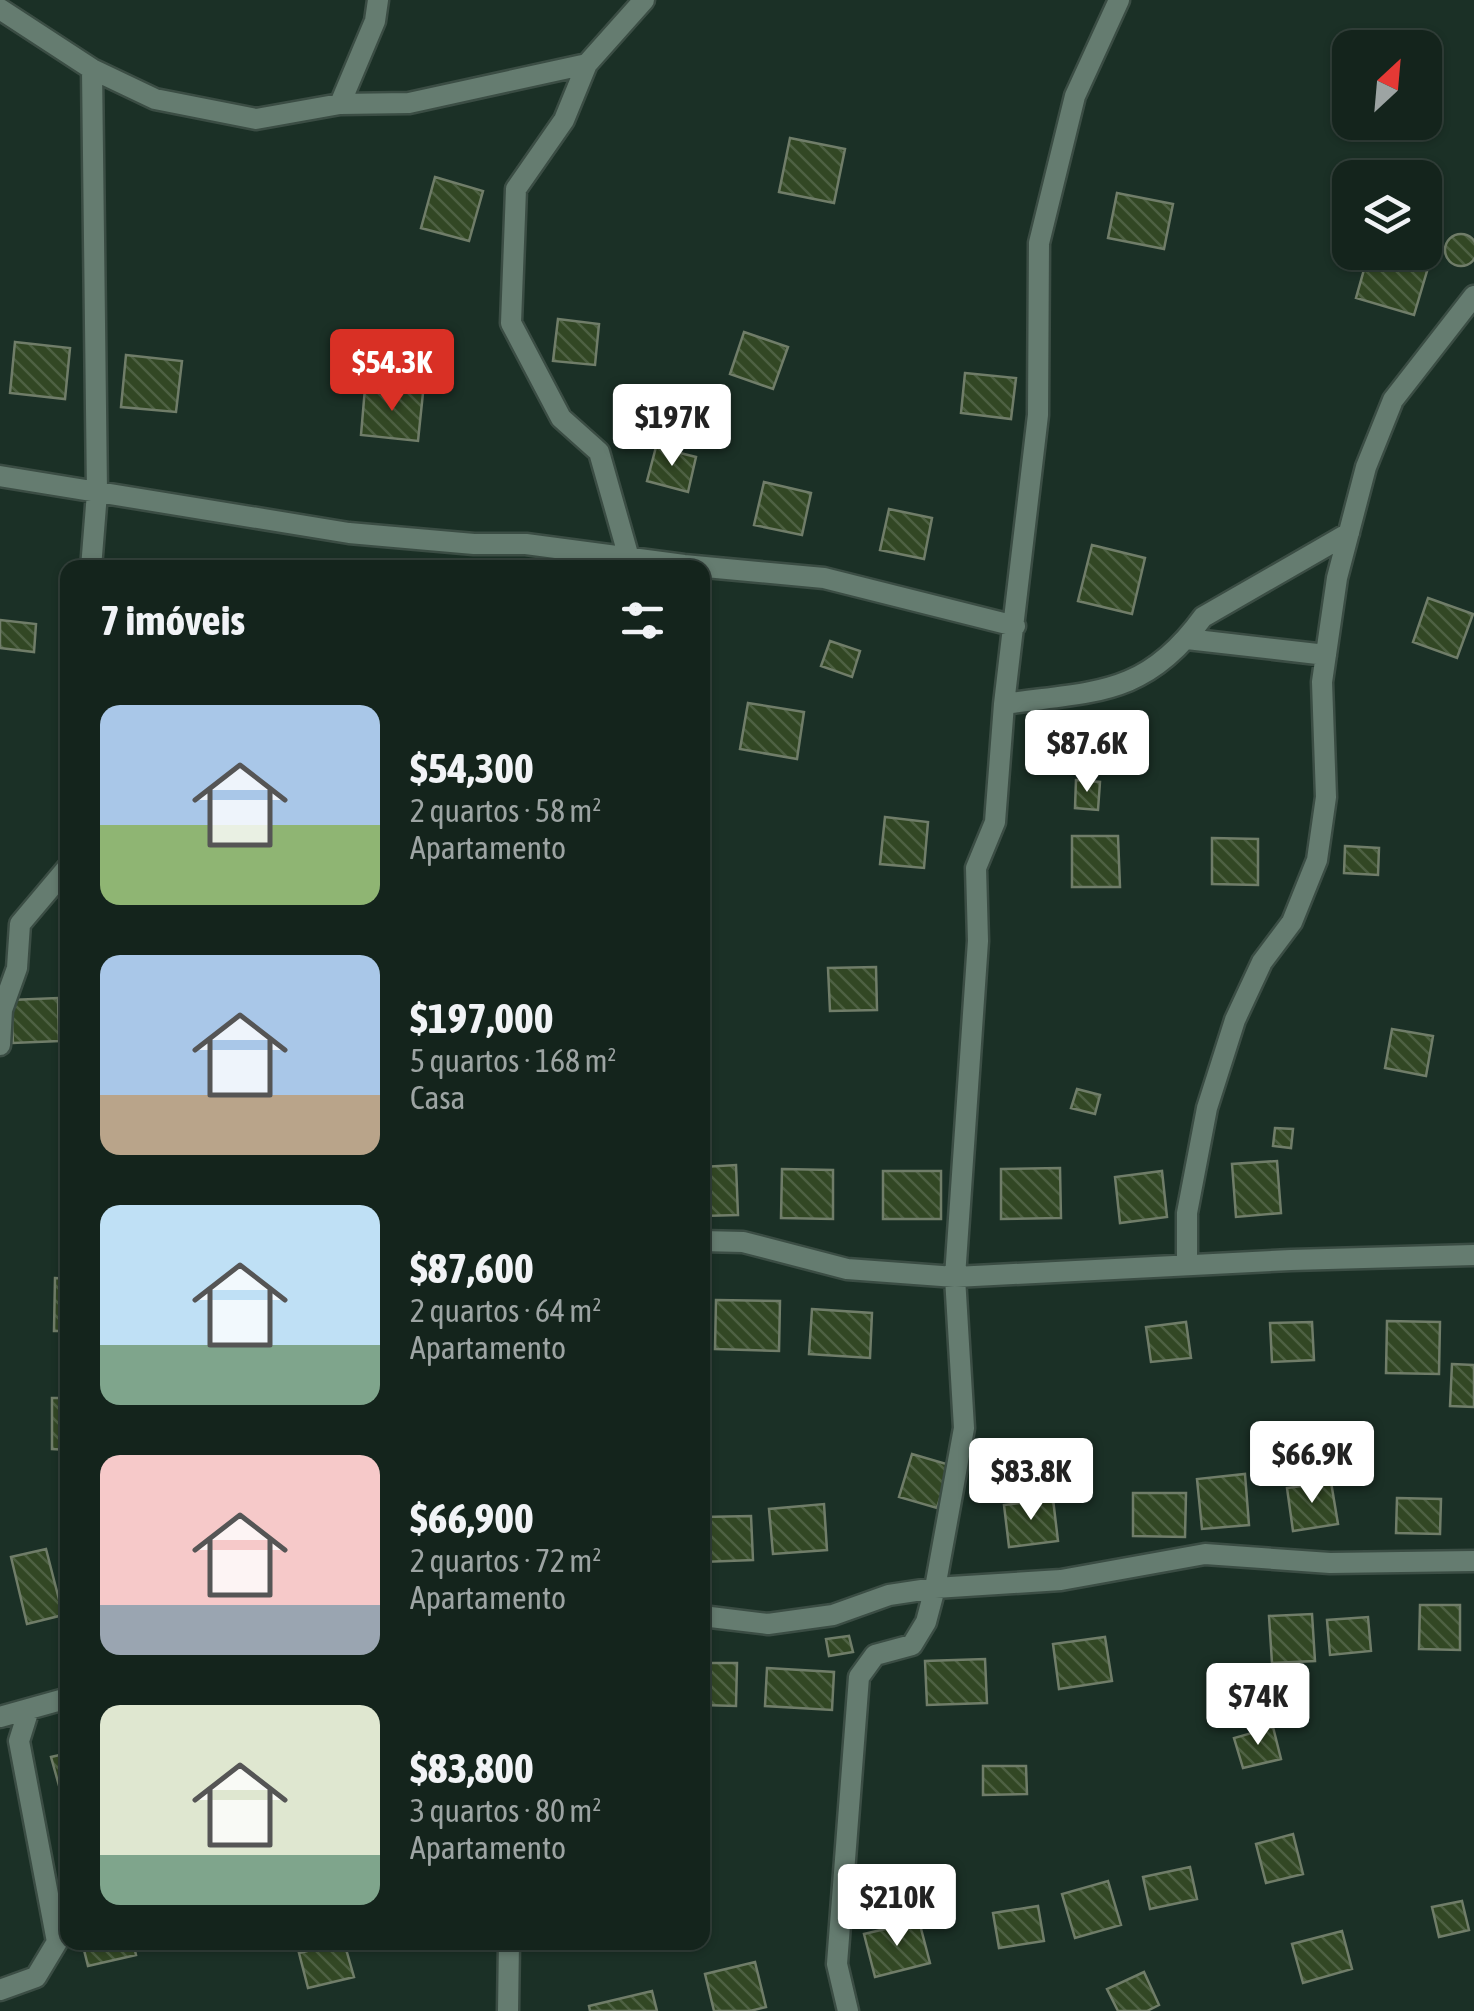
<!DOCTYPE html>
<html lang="pt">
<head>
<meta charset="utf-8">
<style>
	:root { --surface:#14241c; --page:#213029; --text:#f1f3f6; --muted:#9da4a3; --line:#33413b; --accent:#d93025 }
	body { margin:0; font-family:"Asap Condensed",sans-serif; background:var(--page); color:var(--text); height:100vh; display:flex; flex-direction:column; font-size:38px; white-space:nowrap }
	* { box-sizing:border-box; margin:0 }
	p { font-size:32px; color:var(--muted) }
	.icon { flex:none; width:55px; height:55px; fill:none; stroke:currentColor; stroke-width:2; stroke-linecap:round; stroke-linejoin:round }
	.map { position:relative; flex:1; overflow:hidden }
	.panel { position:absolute; left:60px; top:560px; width:650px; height:1390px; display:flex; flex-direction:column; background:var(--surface); border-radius:20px; box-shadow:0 2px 8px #0004,0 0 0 2px var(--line) }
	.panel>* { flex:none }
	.needle { width:65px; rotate:26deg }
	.tools { position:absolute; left:1332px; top:30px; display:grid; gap:20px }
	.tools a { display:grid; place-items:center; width:110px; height:110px; border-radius:20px; background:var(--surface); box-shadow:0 2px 8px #0004,0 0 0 2px var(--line); font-size:50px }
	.price { position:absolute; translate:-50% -85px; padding:0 22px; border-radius:10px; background:#fff; color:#222; font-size:32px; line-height:65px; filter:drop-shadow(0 2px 5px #0008) }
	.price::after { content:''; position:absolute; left:50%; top:60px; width:30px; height:22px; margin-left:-15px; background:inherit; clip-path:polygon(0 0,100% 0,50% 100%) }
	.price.selected { background:var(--accent); color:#fff }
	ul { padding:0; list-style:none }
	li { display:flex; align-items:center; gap:30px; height:250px; padding:0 40px }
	li span { display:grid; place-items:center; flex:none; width:280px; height:200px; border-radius:20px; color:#555 }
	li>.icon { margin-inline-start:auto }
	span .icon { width:120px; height:120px; fill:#fffc; stroke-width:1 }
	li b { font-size:42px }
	h2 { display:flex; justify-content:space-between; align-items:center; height:120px; padding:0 40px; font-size:42px }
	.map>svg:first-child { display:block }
	.building { fill:url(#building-back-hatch); stroke:#707d69; stroke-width:2.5 }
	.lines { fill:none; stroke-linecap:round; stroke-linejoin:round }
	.street-casing { stroke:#3b4d44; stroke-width:25 }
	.street { stroke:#657c70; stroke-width:20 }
</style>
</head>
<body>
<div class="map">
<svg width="1474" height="2011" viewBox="0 0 1474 2011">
	<defs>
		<pattern id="building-back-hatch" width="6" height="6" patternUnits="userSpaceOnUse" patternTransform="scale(2.5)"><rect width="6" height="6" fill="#324724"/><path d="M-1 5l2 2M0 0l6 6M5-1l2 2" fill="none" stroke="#4e6143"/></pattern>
	</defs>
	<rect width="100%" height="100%" fill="#1b3026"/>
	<!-- building -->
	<path class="building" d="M790 138 845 149 834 203 779 192Z
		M435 177 483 191 469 241 421 228Z
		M1117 193 1173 204 1164 249 1108 238Z
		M1445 250a16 16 0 1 1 32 0a16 16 0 1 1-32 0Z
		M1369 252H1401L1430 261 1414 315 1356 298Z
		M558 319 599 324 595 365 553 361Z
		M744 332 788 347 773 389 730 374Z
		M15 342 70 348 65 399 10 393Z
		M126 355 182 361 176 412 121 407Z
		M965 373 1016 378 1011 419 961 413Z
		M365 388 423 393 418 441 361 435Z
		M656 447 696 457 688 492 647 481Z
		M764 482 811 493 802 535 754 525Z
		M889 509 932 518 924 559 880 550Z
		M1092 545 1145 558 1132 614 1078 601Z
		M1428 598 1473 614 1457 658 1413 642Z
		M0 620 36 624 34 652 0 648Z
		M830 641 860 651 852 677 821 666Z
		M748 703 804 712 797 759 740 749Z
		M1076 780 1100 782 1098 810 1075 808Z
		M885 817 928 822 924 868 880 864Z
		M1072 836H1118L1120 887H1072Z
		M1212 838 1258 839V885L1212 884Z
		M1345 846 1379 848 1378 875 1344 873Z
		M876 967 877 1010 830 1011 828 968Z
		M58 998 59 1041 13 1043 11 1000Z
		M1392 1029 1433 1036 1426 1076 1385 1068Z
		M1077 1089 1100 1095 1095 1114 1071 1108Z
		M1275 1128 1293 1129 1291 1148 1273 1146Z
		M1277 1161 1281 1213 1236 1217 1232 1164Z
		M736 1165 738 1215 702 1216V1167Z
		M1060 1168 1061 1218 1001 1219V1169Z
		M782 1169 833 1170V1219L781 1218Z
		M883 1171H941V1219H883Z
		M1162 1171 1167 1217 1120 1223 1115 1177Z
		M55 1278 68 1279V1331H54Z
		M716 1300 780 1301 779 1351 715 1349Z
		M812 1309 872 1313 870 1358 809 1354Z
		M1387 1321 1440 1322 1439 1374 1386 1373Z
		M1186 1322 1191 1358 1151 1362 1146 1327Z
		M1312 1322 1314 1360 1272 1362 1270 1323Z
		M1452 1364 1474 1365V1407L1450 1406Z
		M52 1398H68V1450L52 1449Z
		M912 1454 950 1465 937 1508 899 1497Z
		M1245 1474 1249 1525 1202 1529 1197 1479Z
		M1331 1482 1338 1524 1293 1531 1287 1488Z
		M1133 1493H1186L1185 1537 1133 1536Z
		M1397 1498 1441 1499 1440 1534 1396 1533Z
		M1053 1499 1058 1541 1009 1547 1004 1505Z
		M824 1504 827 1550 773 1554 769 1509Z
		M751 1516 753 1560 702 1562V1517Z
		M46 1549 63 1615 27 1624 11 1557Z
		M1420 1605H1460V1650L1419 1649Z
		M1312 1614 1315 1661 1272 1663 1269 1616Z
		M1368 1617 1371 1651 1330 1655 1327 1620Z
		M849 1636 853 1652 829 1656 826 1639Z
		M1105 1637 1112 1681 1059 1689 1053 1644Z
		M985 1659 987 1703 927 1705 925 1661Z
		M702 1663H737L736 1706 702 1705Z
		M767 1668 834 1672 832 1710 765 1706Z
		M1273 1727 1281 1759 1243 1768 1234 1738Z
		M68 1753V1799L63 1800 51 1757Z
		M983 1766H1026L1027 1794 983 1795Z
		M1293 1834 1303 1874 1266 1883 1256 1844Z
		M1190 1867 1197 1899 1150 1909 1143 1877Z
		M1108 1881 1121 1925 1075 1938 1062 1894Z
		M1462 1901 1469 1930 1439 1937 1432 1907Z
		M1038 1906 1044 1941 999 1948 993 1913Z
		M919 1921 930 1963 875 1977 864 1934Z
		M1342 1931 1352 1969 1303 1983 1292 1944Z
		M82 1942H133L136 1955 88 1966Z
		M344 1942 354 1977 308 1988 299 1953Z
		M755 1962 766 2007 750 2011H714L705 1974Z
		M1144 1972 1159 2005 1147 2011H1118L1107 1989Z
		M652 1991 657 2011H590L589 2006Z"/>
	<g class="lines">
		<defs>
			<path id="street" d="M0 9 92 69 155 99 256 119 340 104 409 103 587 64
				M340 104 375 21 378 0
				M0 476 349 533 474 544H526L684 565 824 578 1015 626
				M625 567 629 558 599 452 561 418 511 323 516 189 564 120 587 64 644 0
				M91 568 97 493 92 69
				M1187 639 1326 655
				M1004 704C1094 691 1145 697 1203 617L1349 533
				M0 1045 2 1010 17 968 20 924 68 867
				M702 1241 743 1242 847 1269 955 1277 1291 1260 1474 1255
				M1187 1265V1213L1207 1108 1235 1020 1262 962 1292 922 1317 860 1326 797 1322 682 1337 578 1366 467 1393 400 1474 296
				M702 1616 768 1624 833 1615 889 1595 935 1588 1061 1580 1205 1554 1330 1563 1474 1561
				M0 1717 68 1698
				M0 1990 36 1977 57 1942 19 1741 29 1709
				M508 2011 509 1942
				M848 2011 837 1964 859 1677 875 1655 912 1645 926 1622 935 1588 964 1428 955 1277 978 941 976 868 995 822 1004 704 1038 415 1039 243 1075 96 1119 0"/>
		</defs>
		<!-- street casing -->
		<use href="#street" class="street-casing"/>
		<!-- street -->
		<use href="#street" class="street"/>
	</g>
</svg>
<div class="tools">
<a><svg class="needle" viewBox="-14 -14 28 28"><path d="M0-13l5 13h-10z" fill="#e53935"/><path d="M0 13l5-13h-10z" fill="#9da4a3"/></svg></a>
<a><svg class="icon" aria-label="layers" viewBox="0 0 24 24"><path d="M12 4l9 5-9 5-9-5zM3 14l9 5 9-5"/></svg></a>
</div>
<b class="price selected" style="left:392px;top:414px">$54.3K</b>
<b class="price" style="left:672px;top:469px">$197K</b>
<b class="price" style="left:1087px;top:795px">$87.6K</b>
<b class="price" style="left:1312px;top:1506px">$66.9K</b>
<b class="price" style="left:1031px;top:1523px">$83.8K</b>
<b class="price" style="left:1258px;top:1748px">$74K</b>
<b class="price" style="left:897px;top:1949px">$210K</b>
<section class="panel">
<h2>7 imóveis<svg class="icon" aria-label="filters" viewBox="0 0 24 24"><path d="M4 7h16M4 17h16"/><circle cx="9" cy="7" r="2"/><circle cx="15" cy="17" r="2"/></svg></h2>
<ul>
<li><span style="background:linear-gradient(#a9c7e8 60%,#8fb573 0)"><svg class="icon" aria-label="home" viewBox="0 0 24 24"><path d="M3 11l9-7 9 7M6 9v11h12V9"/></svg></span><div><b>$54,300</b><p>2 quartos · 58 m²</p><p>Apartamento</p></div></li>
<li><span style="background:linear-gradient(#a9c7e8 70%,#b9a48a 0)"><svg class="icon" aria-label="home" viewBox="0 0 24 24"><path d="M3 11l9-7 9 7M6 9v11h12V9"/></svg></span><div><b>$197,000</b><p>5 quartos · 168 m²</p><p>Casa</p></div></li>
<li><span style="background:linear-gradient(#bfe0f5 70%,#7fa58c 0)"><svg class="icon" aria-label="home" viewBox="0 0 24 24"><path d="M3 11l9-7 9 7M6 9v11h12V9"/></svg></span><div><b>$87,600</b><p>2 quartos · 64 m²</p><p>Apartamento</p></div></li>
<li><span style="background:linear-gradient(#f6c9c9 75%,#9aa5b1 0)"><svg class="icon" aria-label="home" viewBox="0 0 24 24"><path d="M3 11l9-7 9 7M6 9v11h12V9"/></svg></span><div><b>$66,900</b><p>2 quartos · 72 m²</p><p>Apartamento</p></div></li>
<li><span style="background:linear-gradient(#dfe7d0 75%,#7fa58c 0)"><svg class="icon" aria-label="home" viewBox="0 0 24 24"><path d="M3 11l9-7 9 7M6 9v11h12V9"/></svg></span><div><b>$83,800</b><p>3 quartos · 80 m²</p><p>Apartamento</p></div></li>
</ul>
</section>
</div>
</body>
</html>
